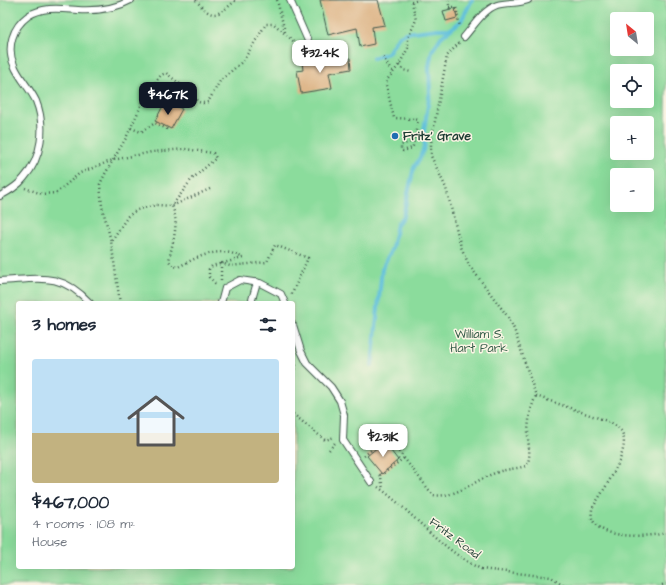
<!DOCTYPE html>
<html lang="en">
<head>
<meta charset="utf-8">
<style>
	:root { --surface:#fff; --page:#f6f6f7; --text:#1f2937; --muted:#747a83; --accent:#111827 }
	body { margin:0; font-family:"Architects Daughter",sans-serif; background:var(--page); color:var(--text); height:100vh; display:flex; flex-direction:column; font-size:15px; white-space:nowrap }
	* { box-sizing:border-box; margin:0 }
	p { font-size:13px; color:var(--muted) }
	.icon { flex:none; width:22px; height:22px; fill:none; stroke:currentColor; stroke-width:2; stroke-linecap:round; stroke-linejoin:round }
	.map { position:relative; flex:1; overflow:hidden }
	.panel { position:absolute; left:16px; top:301px; width:279px; height:268px; display:flex; flex-direction:column; background:var(--surface); border-radius:4px; box-shadow:0 4px 16px #0002 }
	.panel>* { flex:none }
	.needle { width:26px; rotate:330deg }
	.fabs { position:absolute; left:610px; top:12px; display:grid; gap:8px }
	.fabs a { display:grid; place-items:center; width:44px; height:44px; border-radius:4px; background:var(--surface); box-shadow:0 4px 16px #0002; font-size:20px }
	.price { position:absolute; translate:-50% -34px; padding:0 9px; border-radius:8px; background:#fff; color:#222; font-size:13px; line-height:26px; filter:drop-shadow(0 1px 2px #0008) }
	.price::after { content:''; position:absolute; left:50%; top:24px; width:12px; height:9px; margin-left:-6px; background:inherit; clip-path:polygon(0 0,100% 0,50% 100%) }
	.price.current { background:var(--accent); color:#fff }
	ul { padding:0; list-style:none }
	li { display:grid; align-content:center; gap:8px; height:212px; padding:0 16px }
	li span { display:grid; place-items:center; height:124px; border-radius:4px; color:#555 }
	li>.icon { margin-inline-start:auto }
	span .icon { width:72px; height:72px; fill:#fffc; stroke-width:1 }
	li b { font-size:17px }
	h2 { display:flex; justify-content:space-between; align-items:center; height:48px; padding:0 16px; font-size:17px }
	.map>svg:first-child { display:block }
	.green { fill:#8bdc9c; stroke:#558c68; fill-rule:evenodd }
	.lines { fill:none; stroke-linecap:round; stroke-linejoin:round }
	.stream { stroke:#5dbfdb; stroke-width:4 }
	.building { fill:#dcb284 }
	.service-casing { stroke:#3e564a; stroke-width:8 }
	.path { stroke:#3e564a; stroke-width:2.5; stroke-dasharray:1 3; stroke-linecap:butt }
	.service { stroke:#fff; stroke-width:6 }
	.poi-dot { fill:#1f6fb2; stroke:#fcf5e5; stroke-width:1.5 }
	.labels { text-anchor:middle; stroke-width:3; stroke-linejoin:round; paint-order:stroke }
	.poi-label { font-size:12px; font-weight:bold; fill:#1f3d34; stroke:#fcf5e5; text-anchor:start }
	.park-label { font-size:12px; fill:#355d49; stroke:#fcf5e5 }
	.street-label { font-size:12px; fill:#1f3d34; stroke:#fcf5e5 }
</style>
</head>
<body>
<div class="map">
<svg width="666" height="585" viewBox="0 0 666 585">
	<rect width="100%" height="100%" fill="#fcf5e5"/>
	<filter id="ink" filterUnits="userSpaceOnUse"><feTurbulence type="fractalNoise" baseFrequency=".025" numOctaves="2"/><feDisplacementMap in="SourceGraphic" scale="8" xChannelSelector="R" yChannelSelector="G"/><feConvolveMatrix kernelMatrix="1 2 1 2 8 2 1 2 1" color-interpolation-filters="sRGB"/></filter>
	<filter id="wash" filterUnits="userSpaceOnUse"><feTurbulence type="fractalNoise" baseFrequency=".012" numOctaves="4" result="noise"/><feDisplacementMap in="SourceGraphic" scale="16" xChannelSelector="R" yChannelSelector="G"/><feGaussianBlur stdDeviation="0.9" result="paint"/><feColorMatrix in="noise" values="0 0 0 0 0 0 0 0 0 0 0 0 0 0 0 0 0 1.4 0 .05"/><feComposite in="paint" operator="in"/></filter>
	<g filter="url(#wash)">
		<rect width="100%" height="100%" fill="#eee4c4"/>
		<!-- green -->
		<path class="green" d="M0 0H666V585H0ZM617 19H647V49H617ZM617 71H647V101H617ZM617 123H647V153H617ZM617 175H647V205H617ZM18 303H293V567H18Z"/>
		<g class="lines">
			<!-- stream -->
			<path class="stream" d="M373 58 388 53 398 37 405 33 437 29H451
				M372 366 382 269 392 248 397 224 403 216 414 167 419 160 425 145 423 137 430 92 429 67 432 51 441 37 461 21 472 0"/>
		</g>
		<g id="blocks">
			<!-- building -->
			<path class="building" d="M320 0H378L385 25 372 27 374 44 360 47 357 28 328 35Z
				M455 8 457 18 446 21 443 11Z
				M324 58V62L350 58 351 69 329 73 332 88 301 93 297 71 303 70 302 62Z
				M164 104 170 107 172 104 182 109 171 129 155 121Z
				M384 442 398 460 382 474 367 456Z"/>
		</g>
	</g>
	<g filter="url(#ink)">
		<use href="#blocks" fill-opacity="0" stroke="#3e564a" stroke-width="1"/>
		<g class="lines">
			<defs>
				<path id="service" d="M290 0 312 50 330 55
					M464 37C473 27 483 10 497 5 507 2 518 4 528 0
					M0 196C9 191 18 186 24 178 42 158 46 126 36 101 30 88 19 78 14 65 6 47 13 27 28 16 44 6 61 9 78 10 97 11 115 9 131 0
					M0 281C39 279 60 271 90 303
					M221 303 225 288 240 280 260 283 281 294 285 303
					M251 303 257 282
					M293 325 301 351 307 363 331 387 340 401 344 415 343 440 371 482"/>
			</defs>
			<!-- service casing -->
			<use href="#service" class="service-casing"/>
			<!-- path -->
			<path class="path" d="M196 0C212 21 218 16 236 0
				M277 0 285 32
				M448 0 450 9
				M449 7H456L460 27
				M459 43 447 56 431 143V156L446 188 461 247 469 265 508 317 514 329 536 396 610 422C616 426 621 428 623 435 629 456 602 491 592 509 592 511 591 515 592 518 598 540 649 537 666 533
				M383 57 390 69 393 72
				M399 65 403 70 411 72
				M131 128 141 132 155 123 169 130
				M414 141 401 145V150L403 151 412 148 413 146 418 120 415 119 394 118 386 85 387 80 399 65 408 48V38L416 20 412 2 419 0
				M25 188 42 194 56 193 80 173 113 160 152 152 185 149 213 153 216 158 191 180 172 206C180 225 172 242 169 261L173 266 178 267C199 256 221 245 243 258L212 266 209 269V277L215 283H218
				M112 240 128 216 137 210 156 205 172 206 212 188
				M221 263 230 266 267 262 275 245 308 258 291 296
				M221 280V263
				M120 303 111 241 102 206 100 184 105 174 126 138 147 93 161 75 166 73 189 91 198 102 203 103 208 102 220 81 243 61 266 24H274L300 47
				M293 373 297 362
				M293 414 325 440 335 437
				M389 439 433 495C455 499 475 480 495 473 504 469 516 469 526 466 532 457 528 446 528 436 528 423 530 408 536 396
				M329 450 335 443
				M364 456 381 442 382 443
				M398 459 400 461
				M379 475 381 477 383 490
				M380 475 384 473 404 458
				M378 487C413 512 441 550 481 569L551 577 564 585
				M662 585 666 584"/>
			<!-- service -->
			<use href="#service" class="service"/>
		</g>
	</g>
	<!-- markers -->
	<circle class="poi-dot" cx="395" cy="136" r="4"/>
	<g class="labels">
		<!-- poi labels -->
		<g class="poi-label">
			<text x="403" y="140">Fritz' Grave</text>
		</g>
		<!-- park labels -->
		<g class="park-label">
			<text x="479" y="338">William S.<tspan x="479" dy="14">Hart Park</tspan></text>
		</g>
		<!-- street labels -->
		<g class="street-label">
			<text transform="translate(455 538) rotate(37)" y="4">Fritz Road</text>
		</g>
	</g>
</svg>
<div class="fabs">
<a><svg class="needle" viewBox="-14 -14 28 28"><path d="M0-13l5 13h-10z" fill="#e53935"/><path d="M0 13l5-13h-10z" fill="#747a83"/></svg></a>
<a><svg class="icon" aria-label="locate" viewBox="0 0 24 24"><circle cx="12" cy="12" r="6"/><path d="M12 2v4M12 18v4M2 12h4M18 12h4"/></svg></a>
<a>+</a>
<a>−</a>
</div>
<b class="price" style="left:320px;top:74px">$324K</b>
<b class="price current" style="left:168px;top:116px">$467K</b>
<b class="price" style="left:383px;top:458px">$231K</b>
<section class="panel">
<h2>3 homes<svg class="icon" aria-label="filters" viewBox="0 0 24 24"><path d="M4 7h16M4 17h16"/><circle cx="9" cy="7" r="2"/><circle cx="15" cy="17" r="2"/></svg></h2>
<ul>
<li><span style="background:linear-gradient(#bfe0f5 60%,#c2b280 0)"><svg class="icon" aria-label="home" viewBox="0 0 24 24"><path d="M3 11l9-7 9 7M6 9v11h12V9"/></svg></span><div><b>$467,000</b><p>4 rooms · 108 m²</p><p>House</p></div></li>
</ul>
</section>
</div>
</body>
</html>
